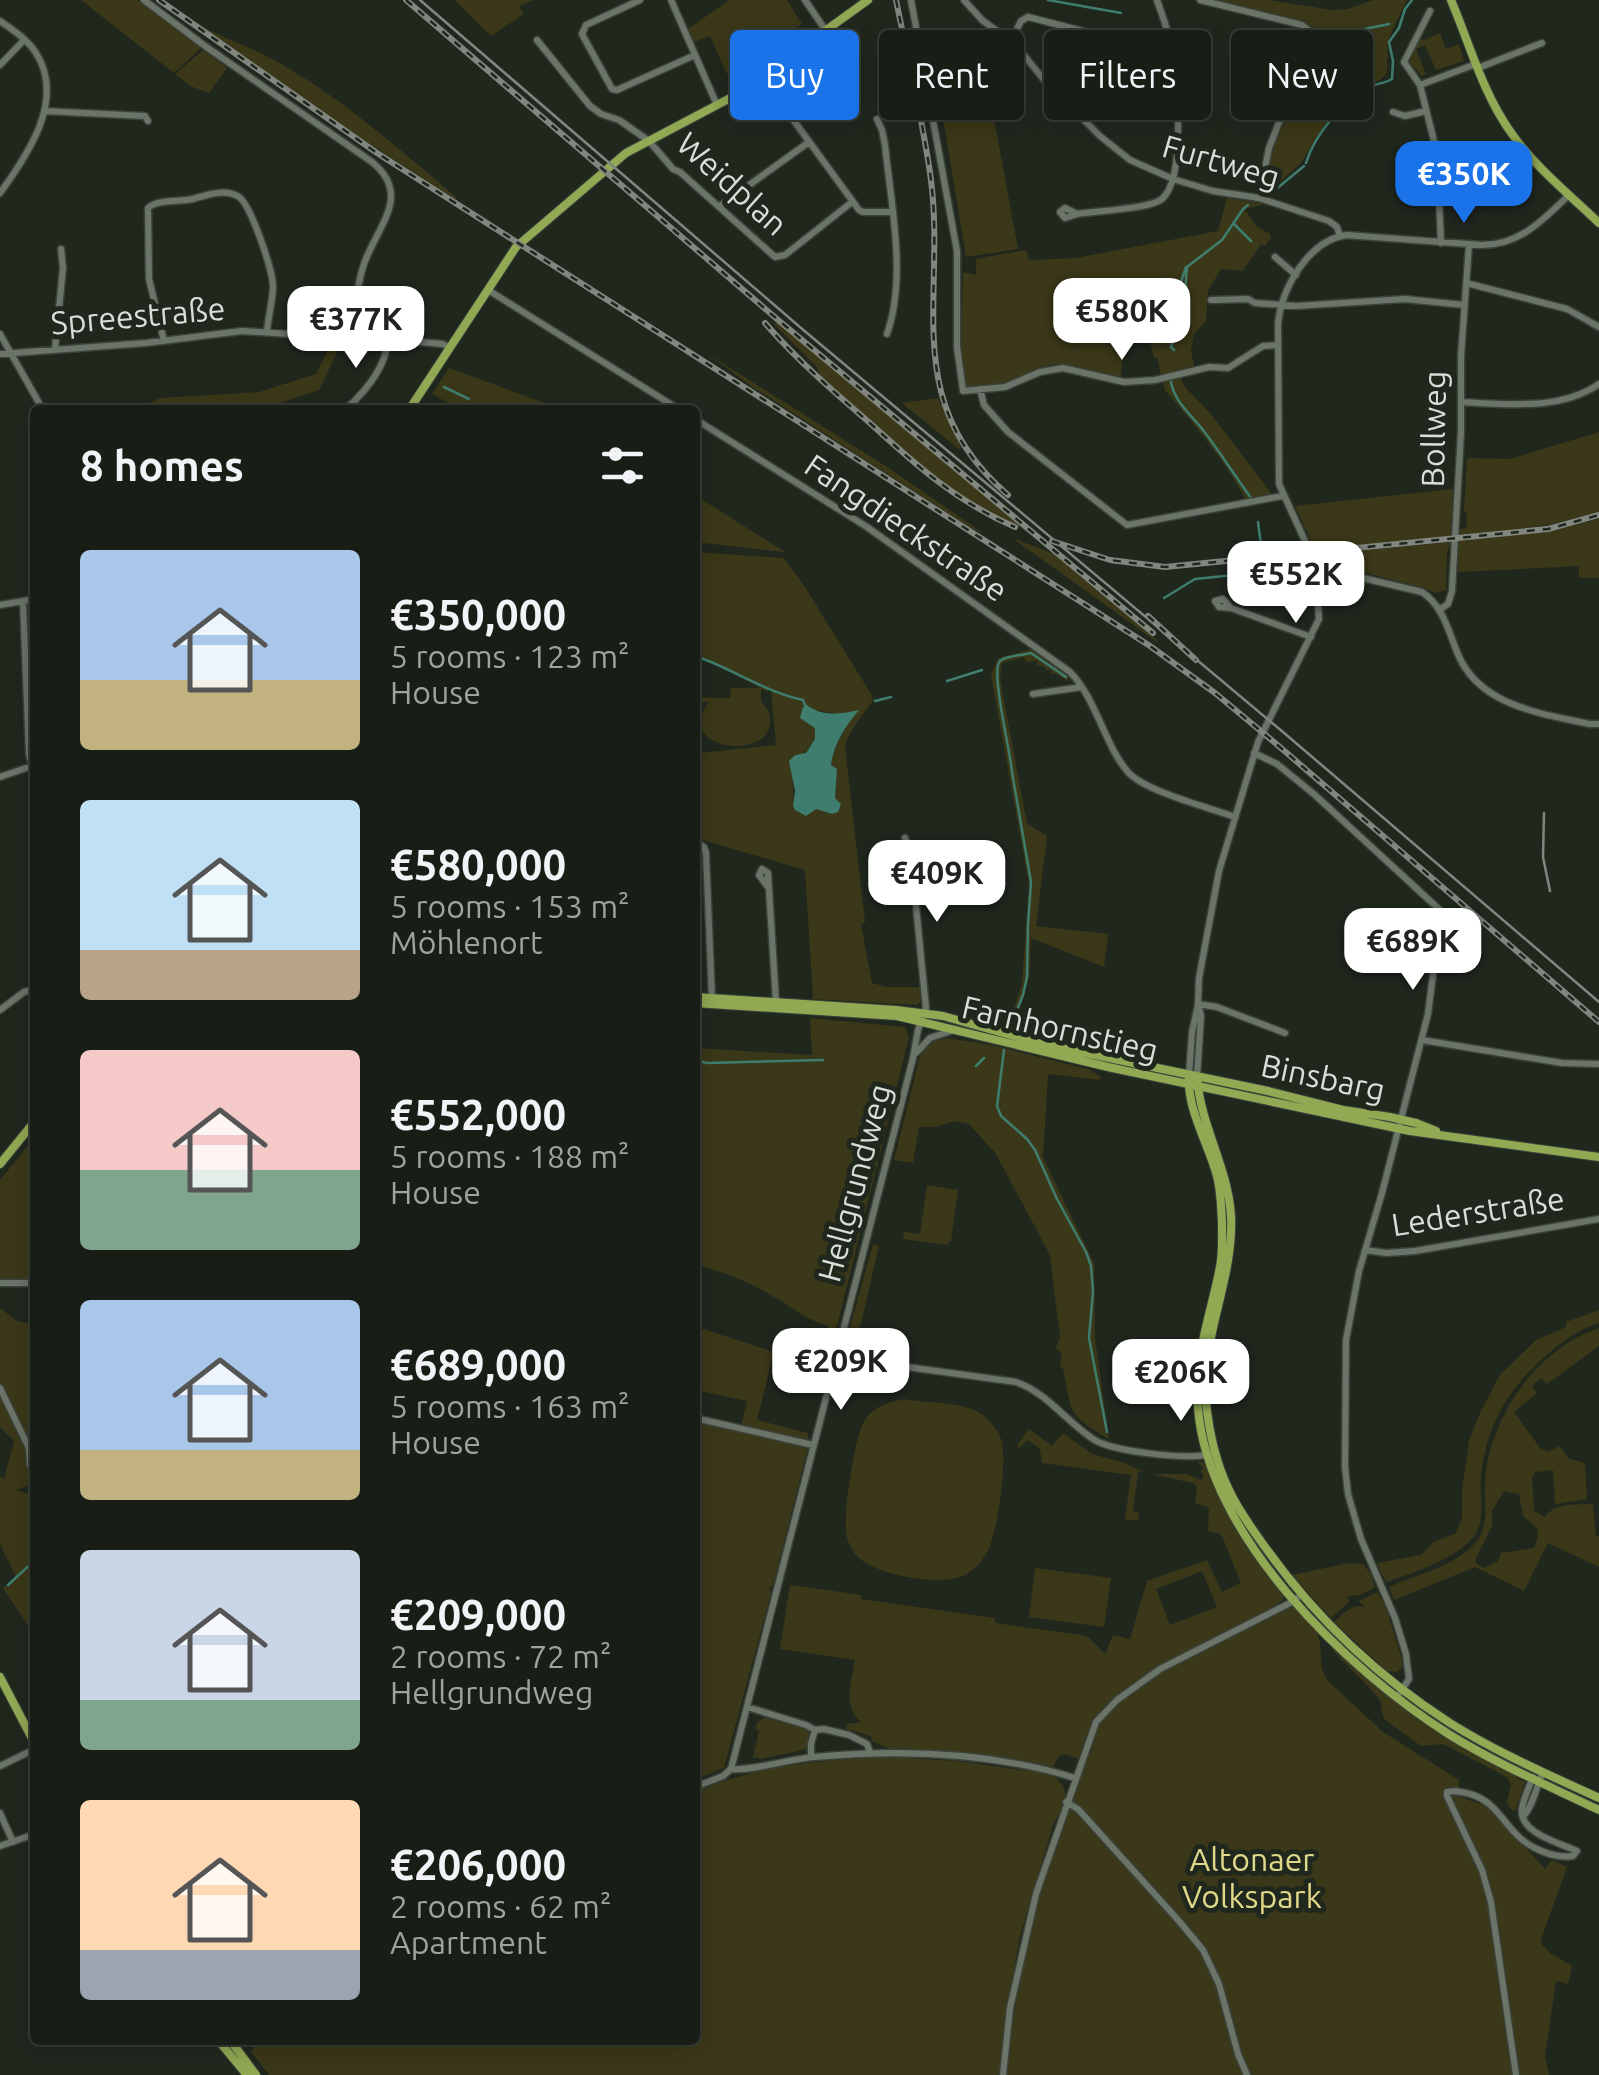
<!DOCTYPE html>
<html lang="en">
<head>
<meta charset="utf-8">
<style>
	:root { --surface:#181e16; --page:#21271f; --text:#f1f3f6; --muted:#9fa2a1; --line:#363c35; --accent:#1a73e8 }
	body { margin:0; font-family:Ubuntu,sans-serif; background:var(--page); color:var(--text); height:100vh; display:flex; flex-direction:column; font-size:38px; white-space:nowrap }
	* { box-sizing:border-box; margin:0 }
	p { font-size:32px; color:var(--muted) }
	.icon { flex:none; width:55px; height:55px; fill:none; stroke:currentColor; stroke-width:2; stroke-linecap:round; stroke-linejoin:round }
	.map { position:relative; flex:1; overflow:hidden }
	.drawer { position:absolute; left:30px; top:405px; width:670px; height:1640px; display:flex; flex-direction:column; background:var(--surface); border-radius:10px; box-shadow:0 5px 25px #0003,0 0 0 2px var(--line) }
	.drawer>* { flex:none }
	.guide { position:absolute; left:730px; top:30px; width:718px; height:90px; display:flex; gap:20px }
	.price { position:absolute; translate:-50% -85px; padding:0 22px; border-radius:20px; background:#fff; color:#222; font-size:32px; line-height:65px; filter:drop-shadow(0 2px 5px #0008) }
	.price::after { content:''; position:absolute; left:50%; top:60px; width:30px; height:22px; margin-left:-15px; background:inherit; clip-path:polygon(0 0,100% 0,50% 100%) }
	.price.current { background:var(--accent); color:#fff }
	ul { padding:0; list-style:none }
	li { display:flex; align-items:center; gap:30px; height:250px; padding:0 50px }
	li span { display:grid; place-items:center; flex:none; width:280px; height:200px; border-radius:10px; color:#555 }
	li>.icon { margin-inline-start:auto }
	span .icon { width:120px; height:120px; fill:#fffc; stroke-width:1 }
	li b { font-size:42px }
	h2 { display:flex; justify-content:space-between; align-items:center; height:120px; padding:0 50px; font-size:42px }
	.tag { padding:0 35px; border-radius:10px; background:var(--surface); box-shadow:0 5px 25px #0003,0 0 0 2px var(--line); font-size:35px; line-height:90px }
	.tag.current { background:var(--accent); color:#fff }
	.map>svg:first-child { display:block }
	.green { fill:#3b3819; fill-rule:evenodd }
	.water { fill:#3f7e6e }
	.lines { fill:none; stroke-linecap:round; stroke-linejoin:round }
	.stream { stroke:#3f7e6e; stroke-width:2.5 }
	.minor-casing { stroke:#3b423a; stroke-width:9 }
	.major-casing { stroke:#3b423a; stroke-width:10 }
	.minor { stroke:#6a7468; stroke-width:6 }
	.major { stroke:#92a954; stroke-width:8 }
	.tram { stroke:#81877f; stroke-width:2.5 }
	.rail-casing { stroke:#81877f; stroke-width:6 }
	.rail { stroke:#20281e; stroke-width:2.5; stroke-dasharray:8; stroke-linecap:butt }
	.labels { text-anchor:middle; stroke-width:10; stroke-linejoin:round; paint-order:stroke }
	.street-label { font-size:32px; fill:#d9ded8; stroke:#20281e }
	.park-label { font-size:32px; fill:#e0d889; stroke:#20281e }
</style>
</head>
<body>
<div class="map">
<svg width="1599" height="2075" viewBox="0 0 1599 2075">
	<rect width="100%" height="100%" fill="#20281e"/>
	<!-- green -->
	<path class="green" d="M81 0H137L202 47 174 73Z
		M455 0H533L519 7 524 14 491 36Z
		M729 0H787L802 24 727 74 710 36 694 42 688 29Z
		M1215 0H1268L1332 10 1348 9 1373 0H1407L1394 26 1388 42 1387 73 1380 80 1348 99 1331 115 1300 164 1266 194 1263 187 1274 147 1317 29 1306 23Z
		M202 27C225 38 250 47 272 59 340 96 398 148 457 198L455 199 436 187 297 96Z
		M1440 33 1446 49 1459 44 1464 61 1436 70 1425 45 1416 49 1426 74 1422 76 1409 62 1412 57 1410 53 1419 38 1424 40Z
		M203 50 227 68 209 93 190 86 175 74Z
		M990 97 1018 249 966 257 941 106Z
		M1227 198 1265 204 1245 209 1256 226 1270 234 1271 238 1265 246 1261 244 1243 271 1221 269 1208 291 1206 321 1194 334 1191 350 1194 366 1161 375 1157 357 1154 358 1147 331 1125 330 1121 377 1063 364 1050 365 1030 372 1011 382 965 388 961 351 963 272 976 275V259L1026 250 1029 260 1076 258 1218 231Z
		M777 322 1021 526 1020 527 981 510 954 494 930 475 819 374 817 367 774 324Z
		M332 342H342L319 390 260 410H133L160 398 259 392 316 374Z
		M708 354 887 467 983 533 969 527 751 386Z
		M449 368 553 406 559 410H489L473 403 472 410H461L432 394Z
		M1181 378 1184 386 1210 413 1272 494 1270 496 1246 500C1225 460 1194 424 1164 389V382Z
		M938 398 961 447 960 450 902 403Z
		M1599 432V512L1548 525 1459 537 1460 529 1466 528 1467 513 1464 512 1467 458 1510 459Z
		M1453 489 1451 537 1316 551 1295 506Z
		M695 495 785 552 695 542Z
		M1599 519V578H1579V566L1458 572 1459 540 1548 532Z
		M1012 538 1054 554 1158 641 1157 642Z
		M1451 542 1447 552 1446 590 1436 593 1421 587 1330 564 1322 562 1318 555Z
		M695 552 784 558 805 587 871 694 873 700C864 714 847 733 845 747L865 922 861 924 872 983 887 987H921L922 1000 917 1005 813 999 805 870 699 839 700 753 776 745 771 689 768 688V692L761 689V701C767 708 771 713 770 723 768 762 671 749 709 702H695V697L730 698 731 688H760L722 667 700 659 695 651ZM813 710 839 714 857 711C845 729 834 743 831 765L837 770 835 798 841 804 837 812 832 814 816 809 795 810C792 794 794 778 790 761L795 755 805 753 815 739V728L801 718Z
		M1032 649 1067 675 1069 682 1056 674H1050L1052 671 1048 669 1046 671 1045 667 1037 665V661L1026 662 1024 657 1002 663 1000 679 1027 824 1047 836 1036 926 1108 934 1104 967 1031 938 1029 977 1014 1029 1008 1027 1022 984 1029 884 991 675 998 658Z
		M810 1018 905 1027 909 1037 838 1322 836 1329 828 1330V1326C804 1319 785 1302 764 1291 742 1279 719 1271 695 1264V1048L812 1055Z
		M947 1038 991 1045 1088 1069 1101 1077 1100 1080 1048 1074 1043 1158 1094 1263 1095 1338 1109 1439C1067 1415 1072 1413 1063 1368L1060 1367 1062 1354 1056 1348 1060 1338 1050 1255 996 1154 969 1124 954 1121 936 1127H919L913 1163 894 1160 920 1056 928 1043Z
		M35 1137V1281H0V1180Z
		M927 1185 958 1190 951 1241H949L948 1245 903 1239 904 1232 920 1234Z
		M873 1244 879 1246 857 1341 863 1343 858 1355 849 1351 846 1341Z
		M0 1308 17 1321 35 1325V1483L16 1490 35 1496V1636L3 1588 16 1577 0 1544V1476L4 1479 14 1441 0 1427Z
		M1599 1310V1323C1578 1330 1563 1340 1547 1355 1508 1389 1488 1422 1481 1474 1479 1494 1486 1518 1475 1535 1460 1557 1411 1574 1386 1582L1377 1563 1421 1555 1434 1542 1456 1533 1462 1518V1490L1469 1440 1481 1411 1500 1375 1536 1340 1566 1327V1322Z
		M1599 1328V1346L1547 1384 1541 1378 1532 1386 1537 1393 1514 1412 1540 1448 1547 1452 1560 1446 1568 1458 1585 1463 1587 1499 1555 1504 1553 1470 1535 1472 1532 1478 1534 1511 1545 1517C1555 1502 1577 1505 1593 1504L1596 1536H1599V1567L1548 1543 1524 1591 1475 1567 1394 1600 1389 1587C1417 1574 1456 1567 1477 1541 1490 1523 1484 1501 1485 1481 1490 1416 1537 1349 1599 1328ZM1504 1491 1519 1494 1523 1516 1537 1528 1538 1537 1534 1548 1501 1553 1498 1561 1485 1568 1476 1564 1475 1561 1492 1526V1511Z
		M703 1329 774 1352 757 1420 808 1433V1447L773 1586 769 1587 771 1593 724 1768 695 1780V1421L740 1431 747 1401 695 1390V1343Z
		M903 1399C927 1404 963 1400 983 1415 990 1420 998 1431 1001 1439 1008 1458 998 1523 991 1543 985 1559 974 1574 956 1578 931 1585 865 1573 853 1551 850 1546 848 1542 847 1537 842 1519 854 1436 865 1420 874 1406 888 1403 903 1399Z
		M1029 1429 1052 1446 1063 1433 1092 1454 1125 1463 1143 1472H1138L1133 1512 1139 1513 1138 1521 1125 1519 1131 1475 1042 1463 1040 1449 1028 1440 1019 1448 1017 1445Z
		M1198 1461 1206 1464 1223 1503 1284 1594 1283 1600 1272 1608 1185 1652 1137 1681 1093 1719 1078 1759C1064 1752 1059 1752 1053 1767L955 1752 899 1748 890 1749 872 1741 871 1736 846 1729 847 1724 861 1722C842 1707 852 1682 855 1660L780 1649 790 1585 861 1595V1599L995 1618V1623L1082 1635 1089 1638 1105 1654 1113 1635 1130 1639 1147 1581 1207 1560 1222 1592 1241 1583 1222 1536 1218 1533 1208 1531 1209 1510 1206 1506 1195 1504 1197 1487 1193 1483 1151 1474H1187L1200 1480 1204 1477 1201 1471 1204 1468 1199 1464ZM1202 1571 1217 1607 1170 1625 1156 1589Z
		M1349 1563 1363 1564 1371 1574 1375 1588 1359 1595 1347 1596 1349 1602 1331 1618 1292 1575Z
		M1035 1568 1111 1578 1104 1627 1029 1617Z
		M1377 1592 1385 1605 1402 1660V1668L1397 1672 1387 1671 1334 1622C1344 1613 1353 1602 1366 1608L1359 1601Z
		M1291 1607 1298 1609 1316 1628 1320 1643 1322 1669 1328 1681 1383 1732 1459 1780 1457 1796 1489 1807 1545 1869 1552 1860 1567 1867 1540 1942 1550 1953 1572 1966 1568 1984 1556 1981 1545 2055 1549 2075H1007C1012 2028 1017 1981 1029 1936 1044 1875 1064 1815 1086 1756L1091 1752 1098 1723 1110 1709 1141 1684 1187 1657Z
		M1329 1644 1374 1684 1422 1720 1517 1775V1778L1525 1782 1516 1810 1513 1811 1507 1803 1511 1784 1507 1777 1443 1744 1421 1746 1384 1719C1382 1714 1382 1708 1381 1703 1378 1692 1338 1660 1329 1644Z
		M765 1717 807 1728 810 1733 807 1749 761 1759 753 1757 759 1731 755 1729 757 1723Z
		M886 1757 956 1761 1051 1774C1071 1788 1068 1804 1054 1822L1020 1936 1007 2008 999 2075H269L251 2051 253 2049 248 2040H695V1792C759 1765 817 1760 886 1757Z"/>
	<!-- water -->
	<path class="water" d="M807 705C822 717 841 714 859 710 845 727 834 743 831 765L837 769 835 798 841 804 838 812 832 814 816 809 806 816 795 810 793 806 795 791 789 761 795 755 806 753 815 739V728L800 718 803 707Z"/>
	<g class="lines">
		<!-- stream -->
		<path class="stream" d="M1048 0 1121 13
			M1323 32 1340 34 1389 24
			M1306 163C1314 136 1343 100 1369 87 1377 83 1384 84 1392 79L1393 61 1389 42 1399 28 1405 9 1412 0
			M1275 190 1304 166
			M1234 224 1251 241
			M1183 297 1180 285 1186 267
			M1174 350 1171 347 1185 293 1187 267 1222 240 1243 209 1248 205
			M1171 382C1174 401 1191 415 1203 430 1220 452 1235 476 1251 498
			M444 387 469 399
			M1258 522 1262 553
			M1164 598 1195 579 1263 572
			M695 647 701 658C736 671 766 692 803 700L805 705
			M947 681 982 670
			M875 701 891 697
			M1011 1025 1023 995 1027 977 1028 925 1031 882 1012 772C1011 754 990 670 1000 661 1005 656 1023 655 1031 653L1066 677
			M1004 1050 997 1106 1001 1116 1027 1139 1035 1150 1057 1199 1086 1252 1091 1266 1093 1291 1089 1338 1107 1432
			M695 1060 707 1063 823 1060
			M976 1066 984 1058
			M8 1585 35 1560
			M256 2044 261 2040"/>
		<defs>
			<path id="minor" d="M144 0 205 46 372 162C414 196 375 228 363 267 356 290 355 314 354 338
				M640 0 586 25 582 34 612 89 617 90 695 55
				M671 0 717 105
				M805 0 826 31
				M911 0 957 251V347L963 391 1005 387 1040 372 1063 368 1124 382 1155 380 1209 367 1228 368 1263 346 1278 345
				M964 0 982 20 1016 45 1044 80 1100 136 1130 160 1173 179 1213 191 1259 198 1329 221 1337 227 1340 236
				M1200 0 1302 25 1311 32 1308 48 1269 148 1259 198
				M1430 11 1404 62 1420 85 1437 153 1441 243
				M0 21C13 30 27 39 36 53 66 100 27 156 0 193
				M537 40 590 106 601 114 619 120 649 141 673 169 680 172 775 257 785 255 852 202
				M1011 41 1021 21 1028 17 1138 45H1171
				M0 65 24 40
				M1478 68 1542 43
				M762 77 859 210 863 212H892
				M1420 85 1476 64
				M44 111 145 116 148 121
				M1393 112 1405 116 1426 111
				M877 119 882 130 885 145C891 204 907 277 887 334
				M720 206 809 142
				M1077 214 1065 208 1060 212 1065 218 1077 214C1094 211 1150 209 1162 199 1187 177 1177 77 1171 45 1168 30 1162 15 1157 0
				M1275 257 1296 275
				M1466 283 1567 309 1599 327
				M488 290 680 410
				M1211 300 1248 299 1255 303 1296 306 1405 299 1464 305
				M0 334 43 410
				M164 341 149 279 148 208C158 199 178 202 193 199 206 195 225 188 239 197 251 205 272 269 273 285 273 301 268 316 267 332
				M55 349 63 268 61 249
				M0 354 146 343 242 331 419 342 443 344 450 348
				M980 389 984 405 1008 432 1127 525 1282 496
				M1461 402C1507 404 1560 411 1599 384
				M345 410C365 392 386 368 388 340
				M695 419 867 527 1070 672C1096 698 1105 746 1128 772 1146 792 1208 807 1235 817
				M1316 567 1422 592C1443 606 1448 630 1457 652 1478 706 1540 713 1589 724H1599
				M23 601 29 754 32 766
				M0 605 35 599
				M1231 608 1223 599 1215 601 1219 607 1231 608 1311 637
				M1439 610 1448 604 1452 591 1461 432V356L1469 245
				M1033 694 1082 687
				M1254 753 1277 764 1315 795 1441 911 1428 1014 1382 1193 1359 1271 1346 1340 1345 1467 1348 1494 1361 1539 1395 1618 1406 1654 1409 1679 1400 1693
				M0 777 32 766
				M695 842 704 847 706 853 712 999
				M768 887 759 875 762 869 768 873 776 1002
				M1198 1004 1217 1007 1285 1033
				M0 1010 24 992 35 989
				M1422 1040 1562 1063 1598 1064
				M916 1053 930 1038 951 1031
				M1189 1075 1192 1032 1198 1005
				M1197 1077 1201 1016 1198 1004 1199 978 1219 871 1258 742 1319 619 1315 563 1279 484 1278 323C1282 288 1308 241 1346 235L1482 245C1520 245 1543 220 1569 195
				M1365 1250 1386 1253 1415 1251 1599 1219
				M0 1283H35
				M837 1355 864 1361 1016 1382C1046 1392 1067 1422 1093 1439 1113 1452 1188 1460 1211 1454
				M0 1388 29 1448 35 1456
				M695 1418 813 1445
				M29 1449 30 1465 35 1471
				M747 1707 806 1725 815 1730 824 1729 849 1735 867 1744 870 1753
				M811 1757V1744L815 1730
				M0 1766 35 1749
				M731 1769 913 1058 918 1030 926 1008 911 855 905 838
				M731 1769C753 1771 789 1759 814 1757 901 1749 991 1752 1075 1778
				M1533 1777C1529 1787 1524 1798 1522 1808 1518 1833 1560 1843 1577 1851
				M695 1787 723 1776 731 1769
				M1066 1802 1078 1809 1179 1921 1203 1950 1219 1984 1238 2054 1247 2075
				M0 1813 13 1842
				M1523 1817C1534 1804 1536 1787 1543 1772
				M0 1846 35 1834
				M1003 2075 1010 2008 1036 1894 1096 1722 1117 1700 1160 1669 1292 1602 1302 1594
				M1516 2075 1491 1902 1482 1870 1447 1796V1792C1455 1790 1461 1792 1470 1794 1494 1801 1500 1818 1516 1834 1529 1848 1554 1859 1573 1856L1577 1851"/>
			<path id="major" d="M1451 0C1470 45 1483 94 1512 134 1536 168 1570 195 1599 223
				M409 410 516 247 626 153 736 95 868 0
				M695 997 896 1010 943 1016 1042 1044 1268 1091 1343 1110 1390 1117 1416 1123 1436 1131
				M695 1003 897 1016 1108 1067 1410 1131 1599 1157
				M1189 1075C1187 1111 1208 1142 1217 1176 1221 1191 1221 1206 1222 1222 1222 1237 1223 1252 1220 1267 1211 1315 1193 1358 1198 1408 1208 1536 1347 1670 1450 1735 1497 1764 1549 1786 1599 1810
				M1197 1077C1200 1125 1228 1167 1231 1216 1234 1280 1200 1338 1206 1402 1209 1432 1216 1463 1229 1490 1238 1510 1252 1529 1265 1547 1315 1617 1378 1677 1450 1723 1498 1753 1549 1775 1599 1798
				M0 1164 35 1121
				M0 1677 35 1744
				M218 2040 247 2075
				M230 2040 256 2075"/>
		</defs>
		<!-- minor casing -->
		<use href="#minor" class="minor-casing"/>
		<!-- major casing -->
		<use href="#major" class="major-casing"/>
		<!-- minor -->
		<use href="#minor" class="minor"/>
		<!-- major -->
		<use href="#major" class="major"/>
		<!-- tram -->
		<path class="tram" d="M420 0 801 328 1283 732 1599 1002
			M1544 813 1543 857 1550 891"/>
		<defs>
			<path id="rail" d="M159 0 377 153 1150 646 1215 693 1274 742 1599 1022
				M406 0 777 319 1153 633
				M896 0C908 60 923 120 931 180 946 299 899 402 1008 495
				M765 323C797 360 834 392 871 424 917 466 957 502 1015 527
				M1052 541 1110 560 1165 567 1548 529 1599 515
				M1148 616 1196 660"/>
		</defs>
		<!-- rail casing -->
		<use href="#rail" class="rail-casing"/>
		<!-- rail -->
		<use href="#rail" class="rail"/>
	</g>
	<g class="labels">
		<!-- street labels -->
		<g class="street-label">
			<text transform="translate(1221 162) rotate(16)" y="11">Furtweg</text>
			<text transform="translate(732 184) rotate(42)" y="11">Weidplan</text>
			<text transform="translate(138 316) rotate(-5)" y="11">Spreestraße</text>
			<text transform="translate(1434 429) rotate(-89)" y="11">Bollweg</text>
			<text transform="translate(906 528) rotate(34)" y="11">Fangdieckstraße</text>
			<text transform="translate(1060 1029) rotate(13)" y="11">Farnhornstieg</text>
			<text transform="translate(1323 1078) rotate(12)" y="11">Binsbarg</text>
			<text transform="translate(855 1183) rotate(-75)" y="11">Hellgrundweg</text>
			<text transform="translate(1478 1212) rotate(-9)" y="11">Lederstraße</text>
		</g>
		<!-- park labels -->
		<g class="park-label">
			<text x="1252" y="1871">Altonaer<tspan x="1252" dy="37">Volkspark</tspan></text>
		</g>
	</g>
</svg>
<b class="price current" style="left:1464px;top:226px">€350K</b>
<b class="price" style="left:1122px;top:363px">€580K</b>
<b class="price" style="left:356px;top:371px">€377K</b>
<b class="price" style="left:1296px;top:626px">€552K</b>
<b class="price" style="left:937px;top:925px">€409K</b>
<b class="price" style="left:1413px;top:993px">€689K</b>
<b class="price" style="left:841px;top:1413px">€209K</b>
<b class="price" style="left:1181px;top:1424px">€206K</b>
<div class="guide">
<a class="tag current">Buy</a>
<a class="tag">Rent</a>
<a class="tag">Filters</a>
<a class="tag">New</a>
</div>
<section class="drawer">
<h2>8 homes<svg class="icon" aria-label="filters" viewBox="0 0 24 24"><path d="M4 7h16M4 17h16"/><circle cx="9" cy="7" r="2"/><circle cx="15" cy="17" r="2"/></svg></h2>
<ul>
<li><span style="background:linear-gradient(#a9c7e8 65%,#c2b280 0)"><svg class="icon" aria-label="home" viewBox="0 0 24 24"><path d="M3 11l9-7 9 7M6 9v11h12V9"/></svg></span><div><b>€350,000</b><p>5 rooms · 123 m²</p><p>House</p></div></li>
<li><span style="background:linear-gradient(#bfe0f5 75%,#b9a48a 0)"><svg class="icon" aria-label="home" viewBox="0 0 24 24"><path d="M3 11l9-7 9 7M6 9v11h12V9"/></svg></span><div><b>€580,000</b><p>5 rooms · 153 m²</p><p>Möhlenort</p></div></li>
<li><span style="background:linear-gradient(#f6c9c9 60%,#7fa58c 0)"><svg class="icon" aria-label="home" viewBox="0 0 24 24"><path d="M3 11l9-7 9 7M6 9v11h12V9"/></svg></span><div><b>€552,000</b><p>5 rooms · 188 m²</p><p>House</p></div></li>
<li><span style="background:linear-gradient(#a9c7e8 75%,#c2b280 0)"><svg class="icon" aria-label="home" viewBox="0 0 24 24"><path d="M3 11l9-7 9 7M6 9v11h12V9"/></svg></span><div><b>€689,000</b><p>5 rooms · 163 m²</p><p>House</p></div></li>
<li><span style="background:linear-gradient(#c9d6e8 75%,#7fa58c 0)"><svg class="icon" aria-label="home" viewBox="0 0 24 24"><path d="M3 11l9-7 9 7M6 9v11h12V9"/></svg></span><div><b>€209,000</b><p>2 rooms · 72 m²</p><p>Hellgrundweg</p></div></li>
<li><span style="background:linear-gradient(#ffd9b3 75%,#9aa5b1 0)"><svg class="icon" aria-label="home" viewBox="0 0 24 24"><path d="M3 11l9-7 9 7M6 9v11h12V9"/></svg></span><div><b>€206,000</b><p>2 rooms · 62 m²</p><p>Apartment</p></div></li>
</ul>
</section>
</div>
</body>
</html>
